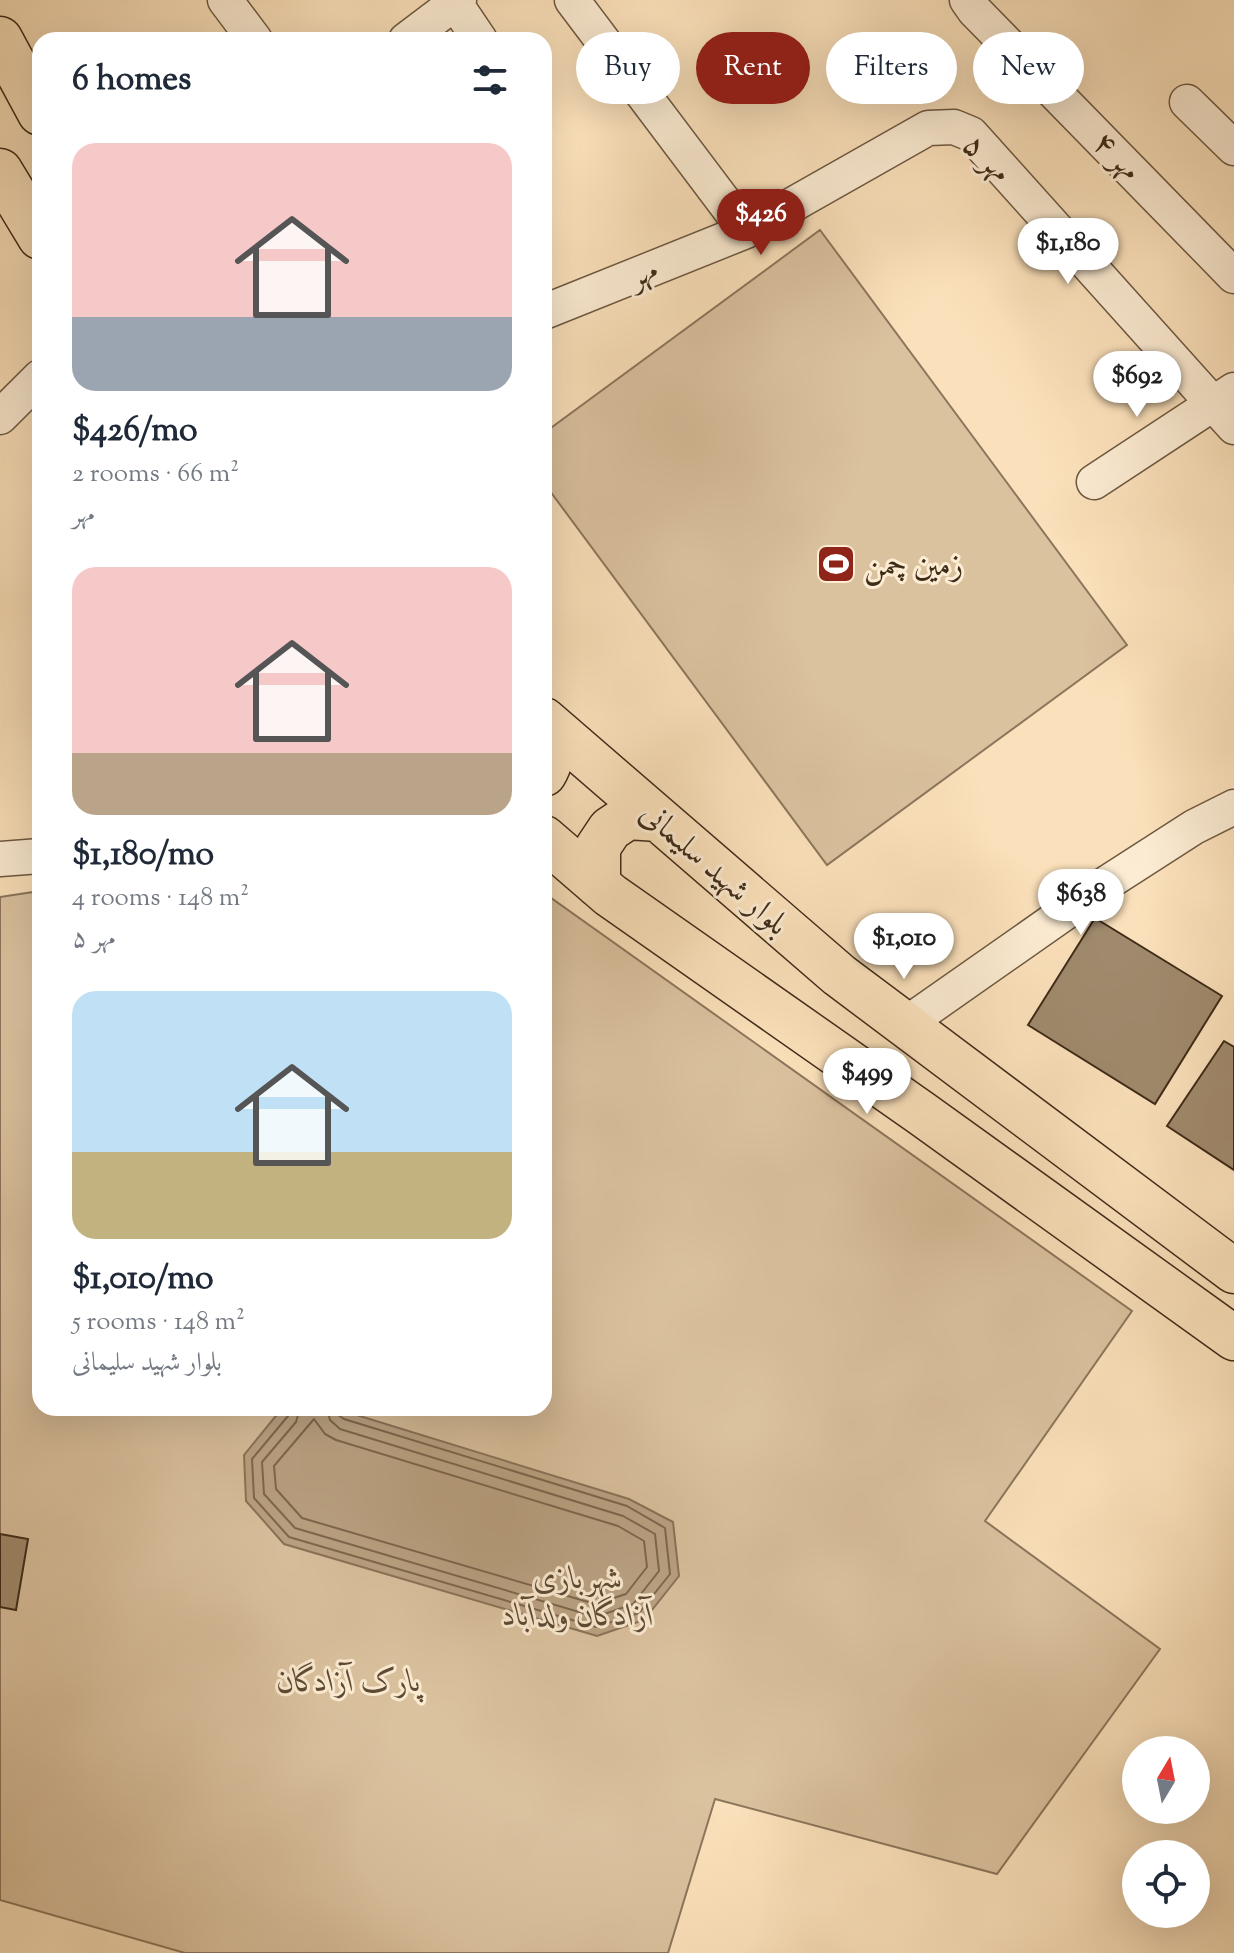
<!DOCTYPE html>
<html lang="en">
<head>
<meta charset="utf-8">
<style>
	:root { --surface:#fff; --page:#f6f6f7; --text:#1f2937; --muted:#747a83; --accent:#8f2418 }
	body { margin:0; font-family:"Sorts Mill Goudy",Amiri,serif; background:var(--page); color:var(--text); height:100vh; display:flex; flex-direction:column; font-size:30px; white-space:nowrap }
	* { box-sizing:border-box; margin:0 }
	p { font-size:26px; color:var(--muted) }
	.icon { flex:none; width:44px; height:44px; fill:none; stroke:currentColor; stroke-width:2; stroke-linecap:round; stroke-linejoin:round }
	.map { position:relative; flex:1; overflow:hidden }
	.sheet { position:absolute; left:32px; top:32px; width:520px; height:1384px; display:flex; flex-direction:column; background:var(--surface); border-radius:24px; box-shadow:0 8px 32px #0002 }
	.sheet>* { flex:none }
	.top-card { position:absolute; left:576px; top:32px; width:538px; height:72px; display:flex; gap:16px }
	.needle { width:52px; rotate:10deg }
	.buttons { position:absolute; left:1122px; top:1736px; display:grid; gap:16px }
	.buttons a { display:grid; place-items:center; width:88px; height:88px; border-radius:50%; background:var(--surface); box-shadow:0 8px 32px #0002; font-size:40px }
	.price { position:absolute; translate:-50% -68px; padding:0 18px; border-radius:28px; background:#fff; color:#222; font-size:26px; line-height:52px; filter:drop-shadow(0 2px 4px #0008) }
	.price::after { content:''; position:absolute; left:50%; top:48px; width:24px; height:18px; margin-left:-12px; background:inherit; clip-path:polygon(0 0,100% 0,50% 100%) }
	.price.active { background:var(--accent); color:#fff }
	ul { padding:0; list-style:none }
	li { display:grid; align-content:center; gap:16px; height:424px; padding:0 40px }
	li span { display:grid; place-items:center; height:248px; border-radius:24px; color:#555 }
	li>.icon { margin-inline-start:auto }
	span .icon { width:144px; height:144px; fill:#fffc; stroke-width:1 }
	li b { font-size:34px }
	h2 { display:flex; justify-content:space-between; align-items:center; height:96px; padding:0 40px; font-size:34px }
	.chip { padding:0 28px; border-radius:36px; background:var(--surface); box-shadow:0 8px 32px #0002; font-size:28px; line-height:72px }
	.chip.active { background:var(--accent); color:#fff }
	.map>svg:first-child { display:block }
	.green { fill:#dbc29f; stroke:#8c765c; stroke-width:2 }
	.water { fill:#bba384; stroke:#897359; stroke-width:2 }
	.lines { fill:none; stroke-linecap:round; stroke-linejoin:round }
	.shore { stroke:#7c674e; stroke-width:2 }
	.building { fill:#a08a6d; stroke:#3e2b18; stroke-width:2 }
	.minor-casing { stroke:#6d5841; stroke-width:37 }
	.major-casing { stroke:#3e2b18; stroke-width:47 }
	.minor { stroke:#fcecd3; stroke-width:34 }
	.major { stroke:#fbe1bb; stroke-width:44 }
	.labels { text-anchor:middle; stroke-width:6; stroke-linejoin:round; paint-order:stroke }
	.street-label { font-size:32px; fill:#3e2b18; stroke:#fcecd3 }
	.poi-label { font-size:32px; fill:#3e2b18; stroke:#fcecd3; text-anchor:start }
	.park-label { font-size:32px; font-style:italic; fill:#5d4933; stroke:#fcecd3 }
</style>
</head>
<body>
<div class="map">
<svg width="1234" height="1953" viewBox="0 0 1234 1953">
	<rect width="100%" height="100%" fill="#fbe1bb"/>
	<filter id="stains"><feTurbulence type="fractalNoise" baseFrequency=".0025" numOctaves="4"/><feColorMatrix values="0 0 0 0 .2 0 0 0 0 .09 0 0 0 0 .02 0 0 0 .5 -.17"/></filter>
	<radialGradient id="worn" r=".72"><stop offset=".6" stop-color="#630" stop-opacity="0"/><stop offset="1" stop-color="#630" stop-opacity=".3"/></radialGradient>
	<!-- green -->
	<path class="green" d="M820 230 1127 645 827 865 544 483V433Z
		M40 891V1408H544V893L1132 1311 985 1521 1160 1649 997 1874 715 1799 668 1953H185L0 1900V897Z"/>
	<!-- water -->
	<path class="water" d="M301 1408H334L629 1499 673 1522 679 1576 644 1620 597 1636 284 1544 246 1501 244 1455 279 1412Z"/>
	<g class="lines">
		<!-- shore -->
		<path class="shore" d="M290 1408 288 1416 252 1459 254 1498 289 1537 596 1627 639 1613 670 1574 665 1528 627 1506 344 1419 338 1415 337 1408
			M300 1408 296 1422 262 1462 264 1494 295 1528 596 1617 633 1604 659 1571 655 1534 623 1516 340 1429 330 1420 327 1408
			M314 1419 325 1434 336 1440 618 1526 644 1541 647 1567 626 1594 595 1604 302 1518 276 1489 274 1466Z"/>
	</g>
	<!-- building -->
	<path class="building" d="M1095 918 1222 996 1155 1104 1028 1025Z
		M1224 1041 1234 1047V1170L1167 1126Z
		M0 1534 28 1539 16 1610 0 1607Z"/>
	<g class="lines">
		<defs>
			<path id="minor" d="M225 0 255 40
				M572 0 746 231
				M967 0 974 10 1234 276
				M455 3 480 40
				M406 40 459 0
				M1187 102 1234 148
				M544 312 746 231 928 128 954 127 971 134 1234 427
				M0 417 40 377
				M1094 482 1234 390
				M0 859 40 856
				M906 1024 1110 881 1194 827 1234 807"/>
			<path id="major" d="M0 39 40 113
				M0 171 40 237
				M544 720 839 975 1234 1271
				M544 774C555 756 552 741 546 722
				M544 838 610 895 921 1113 1234 1338
				M598 885V847L610 829 628 817 658 819"/>
		</defs>
		<!-- minor casing -->
		<use href="#minor" class="minor-casing"/>
		<!-- major casing -->
		<use href="#major" class="major-casing"/>
		<!-- minor -->
		<use href="#minor" class="minor"/>
		<!-- major -->
		<use href="#major" class="major"/>
	</g>
	<!-- icons -->
	<defs>
		<symbol id="stadium-square" viewBox="-11 -11 22 22"><rect x="-9" y="-9" width="18" height="18" rx="4" fill="#8f2418" stroke="#fcecd3"/><path d="M0-5a6.5 5 0 1 0 0 10a6.5 5 0 1 0 0-10ZM-3.5-1.8h7v3.6h-7Z" fill="#fff"/></symbol>
	</defs>
	<g fill-rule="evenodd">
		<use href="#stadium-square" x="814" y="542" width="44" height="44"/>
	</g>
	<g class="labels">
		<!-- street labels -->
		<g class="street-label">
			<text transform="translate(1118 155) rotate(46)" y="11">مهر ۴</text>
			<text transform="translate(988 157) rotate(44)" y="11">مهر ۵</text>
			<text transform="translate(643 272) rotate(-22)" y="11">مهر</text>
			<text transform="translate(715 868) rotate(41)" y="11">بلوار شهید سلیمانی</text>
		</g>
		<!-- poi labels -->
		<g class="poi-label">
			<text x="864" y="575">زمین چمن</text>
		</g>
		<!-- park labels -->
		<g class="park-label">
			<text x="578" y="1588">شهربازی<tspan x="578" dy="37">آزادگان ولدآباد</tspan></text>
			<text x="349" y="1691">پارک آزادگان</text>
		</g>
	</g>
	<rect width="100%" height="100%" filter="url(#stains)"/>
	<rect width="100%" height="100%" fill="url(#worn)"/>
</svg>
<div class="buttons">
<a><svg class="needle" viewBox="-14 -14 28 28"><path d="M0-13l5 13h-10z" fill="#e53935"/><path d="M0 13l5-13h-10z" fill="#747a83"/></svg></a>
<a><svg class="icon" aria-label="locate" viewBox="0 0 24 24"><circle cx="12" cy="12" r="6"/><path d="M12 2v4M12 18v4M2 12h4M18 12h4"/></svg></a>
</div>
<b class="price active" style="left:761px;top:257px">$426</b>
<b class="price" style="left:1068px;top:286px">$1,180</b>
<b class="price" style="left:1137px;top:419px">$692</b>
<b class="price" style="left:1081px;top:937px">$638</b>
<b class="price" style="left:904px;top:981px">$1,010</b>
<b class="price" style="left:867px;top:1116px">$499</b>
<div class="top-card">
<a class="chip">Buy</a>
<a class="chip active">Rent</a>
<a class="chip">Filters</a>
<a class="chip">New</a>
</div>
<section class="sheet">
<h2>6 homes<svg class="icon" aria-label="filters" viewBox="0 0 24 24"><path d="M4 7h16M4 17h16"/><circle cx="9" cy="7" r="2"/><circle cx="15" cy="17" r="2"/></svg></h2>
<ul>
<li><span style="background:linear-gradient(#f6c9c9 70%,#9aa5b1 0)"><svg class="icon" aria-label="home" viewBox="0 0 24 24"><path d="M3 11l9-7 9 7M6 9v11h12V9"/></svg></span><div><b>$426/mo</b><p>2 rooms · 66 m²</p><p>مهر</p></div></li>
<li><span style="background:linear-gradient(#f6c9c9 75%,#b9a48a 0)"><svg class="icon" aria-label="home" viewBox="0 0 24 24"><path d="M3 11l9-7 9 7M6 9v11h12V9"/></svg></span><div><b>$1,180/mo</b><p>4 rooms · 148 m²</p><p>مهر ۵</p></div></li>
<li><span style="background:linear-gradient(#bfe0f5 65%,#c2b280 0)"><svg class="icon" aria-label="home" viewBox="0 0 24 24"><path d="M3 11l9-7 9 7M6 9v11h12V9"/></svg></span><div><b>$1,010/mo</b><p>5 rooms · 148 m²</p><p>بلوار شهید سلیمانی</p></div></li>
</ul>
</section>
</div>
</body>
</html>
